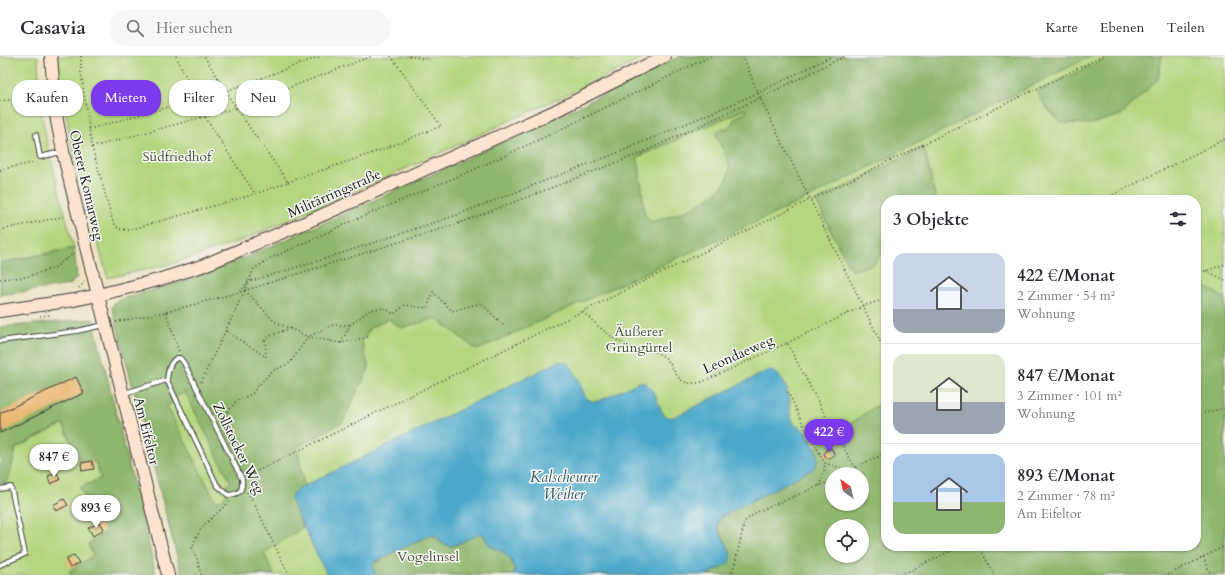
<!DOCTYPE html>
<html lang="de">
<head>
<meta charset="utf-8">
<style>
	:root { --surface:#fff; --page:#f7f7f7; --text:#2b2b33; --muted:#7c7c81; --line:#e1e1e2; --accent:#7c3aed }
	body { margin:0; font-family:Cardo,serif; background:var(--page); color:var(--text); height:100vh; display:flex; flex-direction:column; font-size:15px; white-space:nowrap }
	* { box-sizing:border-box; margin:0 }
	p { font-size:13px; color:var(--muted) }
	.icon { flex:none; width:22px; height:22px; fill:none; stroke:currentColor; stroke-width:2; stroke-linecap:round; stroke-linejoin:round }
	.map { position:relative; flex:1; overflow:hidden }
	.panel { position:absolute; left:881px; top:139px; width:320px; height:356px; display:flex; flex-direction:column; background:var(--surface); border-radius:16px; box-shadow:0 1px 3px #0004 }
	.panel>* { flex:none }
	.hud { position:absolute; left:12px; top:24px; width:380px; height:36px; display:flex; gap:8px }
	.needle { width:26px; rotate:326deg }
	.buttons { position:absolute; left:825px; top:411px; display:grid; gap:8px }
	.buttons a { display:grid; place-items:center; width:44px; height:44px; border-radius:50%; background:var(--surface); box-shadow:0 1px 3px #0004; font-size:20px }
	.price { position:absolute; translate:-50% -34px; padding:0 9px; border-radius:14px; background:#fff; color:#222; font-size:13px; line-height:26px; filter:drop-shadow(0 1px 2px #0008) }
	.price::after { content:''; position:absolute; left:50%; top:24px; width:12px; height:9px; margin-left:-6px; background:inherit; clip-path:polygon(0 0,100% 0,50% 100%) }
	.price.on { background:var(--accent); color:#fff }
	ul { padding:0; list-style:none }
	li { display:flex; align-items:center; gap:12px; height:100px; padding:0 12px }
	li+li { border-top:1px solid var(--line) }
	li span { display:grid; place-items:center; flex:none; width:112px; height:80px; border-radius:12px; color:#555 }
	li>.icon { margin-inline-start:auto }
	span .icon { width:48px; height:48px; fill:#fffc; stroke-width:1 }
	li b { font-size:17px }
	h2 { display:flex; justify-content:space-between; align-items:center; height:48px; padding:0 12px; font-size:17px }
	.chip { padding:0 14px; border-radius:16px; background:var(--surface); box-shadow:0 1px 3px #0004; font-size:14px; line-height:36px }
	.chip.on { background:var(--accent); color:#fff }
	header { display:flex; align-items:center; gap:24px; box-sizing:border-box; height:56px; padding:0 20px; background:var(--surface); border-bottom:1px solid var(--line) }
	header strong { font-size:19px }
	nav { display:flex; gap:22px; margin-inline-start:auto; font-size:14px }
	.search { width:280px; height:36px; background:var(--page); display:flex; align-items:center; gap:10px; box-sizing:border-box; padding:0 14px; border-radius:16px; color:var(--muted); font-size:15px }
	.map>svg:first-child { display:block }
	.green { fill:#b3d57d; stroke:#68784c; fill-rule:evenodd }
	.forest { fill:#8eb66c; stroke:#556944; fill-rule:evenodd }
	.water { fill:#4ca8ca; stroke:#346273 }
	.building { fill:#eab872 }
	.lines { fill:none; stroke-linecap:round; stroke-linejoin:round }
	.lane-casing { stroke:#3b3a34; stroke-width:6 }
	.secondary-casing { stroke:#3b3a34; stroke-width:14 }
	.path { stroke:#3b3a34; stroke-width:1.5; stroke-dasharray:1 3; stroke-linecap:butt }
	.lane { stroke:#fff; stroke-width:4 }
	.secondary { stroke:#fde4d0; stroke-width:12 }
	.labels { text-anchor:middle; stroke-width:3; stroke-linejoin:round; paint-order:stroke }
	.park-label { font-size:14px; fill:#495439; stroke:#f6f6f2 }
	.street-label { font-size:14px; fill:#1c1c1c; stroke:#f6f6f2 }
	.water-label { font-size:15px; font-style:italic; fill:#325b6a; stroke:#f6f6f2 }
</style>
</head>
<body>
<header>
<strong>Casavia</strong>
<div class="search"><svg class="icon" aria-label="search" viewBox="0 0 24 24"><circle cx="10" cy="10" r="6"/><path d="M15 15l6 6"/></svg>Hier suchen</div>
<nav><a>Karte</a><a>Ebenen</a><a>Teilen</a></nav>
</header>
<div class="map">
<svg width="1225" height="519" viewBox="0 0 1225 519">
	<rect width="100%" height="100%" fill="#f6f6f2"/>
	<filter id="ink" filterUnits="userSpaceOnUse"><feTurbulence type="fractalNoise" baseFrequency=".025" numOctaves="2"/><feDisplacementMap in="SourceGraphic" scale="8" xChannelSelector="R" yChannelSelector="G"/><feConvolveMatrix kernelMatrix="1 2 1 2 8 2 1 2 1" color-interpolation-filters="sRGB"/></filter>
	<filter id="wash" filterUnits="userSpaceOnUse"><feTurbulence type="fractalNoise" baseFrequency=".012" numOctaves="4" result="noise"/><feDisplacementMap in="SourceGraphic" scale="16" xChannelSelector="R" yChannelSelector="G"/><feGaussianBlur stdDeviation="0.9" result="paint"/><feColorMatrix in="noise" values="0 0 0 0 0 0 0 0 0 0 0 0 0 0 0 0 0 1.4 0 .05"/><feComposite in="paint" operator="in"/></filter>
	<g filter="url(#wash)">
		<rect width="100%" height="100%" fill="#ebe1bf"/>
		<!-- green -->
		<path class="green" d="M0 0H38C39 26 40 51 45 76 53 115 64 153 74 192L0 207Z
			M57 0H648L618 15 368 130 240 185 175 207 108 222 88 155 75 106 57 9Z
			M680 0H1225V519H182L112 251 115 246 121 243 189 224 256 197 444 113 609 36ZM886 144H1196V490H886ZM832 418H862V448H832ZM832 470H862V500H832Z
			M63 368 81 407 95 405 101 422 80 432 106 476 88 488 93 500 70 515 72 519H0V427L8 425 16 392Z"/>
		<!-- forest -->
		<path class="forest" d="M680 0H1091L806 143 477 294 436 262 401 272 388 263 370 272 362 286 369 312 342 367 297 391 304 430C296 434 290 438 292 447L303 471 264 497 274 519H182L112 251 115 246 121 243 189 224 256 197 444 113 609 36ZM745 53 746 56 735 62 730 70 726 73 719 74 716 77C718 89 729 100 729 112 730 142 674 160 651 166L645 159 638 101ZM185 336 231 427 225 430 228 433 224 442 216 446 167 350 172 347 171 344Z
			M1111 0H1162L1158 23 1121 59 1091 68 1061 67 1045 50 1037 36Z
			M924 91 936 144H886V197L881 198 874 208 851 215 816 145Z
			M74 192 77 221 70 229 0 239V207Z
			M1196 226 1215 236 1225 243V519H707L722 512 730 495 718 471 719 463 818 399 815 392 886 343V490H1196ZM832 418H862V448H832ZM832 470H862V500H832Z
			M93 263 156 519H72L69 515 93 500 88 488 106 476 80 432 101 422 95 405 81 407 63 368 16 392 8 425 0 427V271Z
			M482 477 490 490 502 494 511 504 515 514 513 519H376C374 514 371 510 375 506L430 479C437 478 438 482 441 487L452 490Z"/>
		<!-- water -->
		<path class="water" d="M560 305C574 305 580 329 585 340 589 345 593 346 599 345L639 326C654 326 657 348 664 359 667 361 670 362 674 361L767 315C780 314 783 326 788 335L786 337 790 344 789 349 790 358 794 368 805 375 809 383 811 384C816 394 822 403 813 413L722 460C709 472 731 487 731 501 731 503 730 505 729 507L707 519H513L515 514 511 504 502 495 490 490 482 477 452 490C438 490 441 478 430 479L375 506C371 510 374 514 376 519H327L292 447 291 440 296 434Z"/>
		<g id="blocks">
			<!-- building -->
			<path class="building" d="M76 321 84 337 0 377V357Z
				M831 392 835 399 827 403 824 398 826 394Z
				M92 405 94 413 82 415 81 407Z
				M57 417 60 424 50 428 48 420Z
				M64 443 68 449 56 455 53 449Z
				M100 466 104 473 93 480 88 472Z
				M74 499 79 507 70 512 66 504Z"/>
		</g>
	</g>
	<g filter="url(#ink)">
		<use href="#blocks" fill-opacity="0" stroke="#3b3a34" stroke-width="1"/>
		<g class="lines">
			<defs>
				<path id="lane" d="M36 79 40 101 61 96
					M0 285 77 275 104 269
					M177 302H180L184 307 242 423C243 435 240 438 228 439L217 429 167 324C168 316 169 306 177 302Z
					M125 337 167 324
					M0 433 11 431 25 498 0 509"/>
				<path id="secondary" d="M51 0 54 39 57 65 64 100 84 183 168 519
					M0 255 74 244 98 239 158 224 202 210 309 165 551 57 665 0"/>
			</defs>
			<!-- lane casing -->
			<use href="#lane" class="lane-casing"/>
			<!-- secondary casing -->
			<use href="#secondary" class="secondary-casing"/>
			<!-- path -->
			<path class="path" d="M81 0V17L92 91 113 166 119 173 129 174 255 138
				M176 0 205 61 255 138 288 126 236 52 204 0
				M409 0 429 4
				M743 0 760 42 886 297
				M0 45 40 41
				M89 73 226 35 321 0
				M92 91 236 52 372 0
				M0 114 35 106
				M288 126 381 94 441 70 391 0
				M1102 144 1225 83
				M0 174 66 160
				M1196 215H1206L1225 208
				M1206 215 1225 224
				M0 223 26 221 54 212 77 195
				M79 232 82 229 84 225
				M245 234 274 265 308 281 341 287 368 281
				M240 236 248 226 321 204 454 160 617 97 758 37 832 0
				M166 256 179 296
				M583 256C598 270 613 285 633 292 640 295 650 294 657 297 680 306 669 333 702 326L787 287 831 370 855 411
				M40 260 50 259
				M116 266 166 256 240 236 457 168 639 98 760 42 845 0
				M226 275 266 301 265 284 272 279 288 273
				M341 287 350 269 370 254 384 252 394 258 405 249 427 252 433 236 452 255 481 247 505 271
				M787 287 863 250 886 243
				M201 326 245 234 254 213 269 203 352 165 473 114 545 81 711 0
				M788 336 804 370 825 407 849 415
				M1196 359 1225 352
				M219 364 224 361 236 345 252 338 258 330 272 315 290 307 308 281 332 269H350
				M841 418 886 397
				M247 420 1103 0
				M819 430 824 417 825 407
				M247 436 253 445 289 519
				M979 490 994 519
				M1203 501 1211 519
				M201 519 197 503 192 493 196 481 205 468 229 446
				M731 519 735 507 745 465 757 456 819 430 832 424
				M901 519 961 490
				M1168 519 1225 490"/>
			<!-- lane -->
			<use href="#lane" class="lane"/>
			<!-- secondary -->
			<use href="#secondary" class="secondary"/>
		</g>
	</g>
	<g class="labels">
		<!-- park labels -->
		<g class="park-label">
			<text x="177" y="105">Südfriedhof</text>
			<text x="639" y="280">Äußerer<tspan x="639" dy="16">Grüngürtel</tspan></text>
			<text x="428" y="505">Vogelinsel</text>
		</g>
		<!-- street labels -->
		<g class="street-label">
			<text transform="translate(87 129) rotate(77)" y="5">Oberer Komarweg</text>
			<text transform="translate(334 137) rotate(-24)" y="5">Militärringstraße</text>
			<text transform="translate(738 298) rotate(-24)" y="5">Leondaeweg</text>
			<text transform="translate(147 375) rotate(76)" y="5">Am Eifeltor</text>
			<text transform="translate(239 392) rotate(64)" y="5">Zollstocker Weg</text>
		</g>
		<!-- water labels -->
		<g class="water-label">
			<text x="564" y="426">Kalscheurer<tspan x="564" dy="17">Weiher</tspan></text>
		</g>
	</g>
</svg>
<div class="buttons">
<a><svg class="needle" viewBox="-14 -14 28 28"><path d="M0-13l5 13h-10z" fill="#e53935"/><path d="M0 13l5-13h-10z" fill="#7c7c81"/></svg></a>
<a><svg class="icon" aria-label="locate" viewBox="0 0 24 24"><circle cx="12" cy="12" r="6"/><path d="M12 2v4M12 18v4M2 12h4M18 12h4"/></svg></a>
</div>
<b class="price on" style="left:829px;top:397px">422 €</b>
<b class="price" style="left:54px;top:422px">847 €</b>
<b class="price" style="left:96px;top:473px">893 €</b>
<div class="hud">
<a class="chip">Kaufen</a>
<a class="chip on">Mieten</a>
<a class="chip">Filter</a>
<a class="chip">Neu</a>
</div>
<section class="panel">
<h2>3 Objekte<svg class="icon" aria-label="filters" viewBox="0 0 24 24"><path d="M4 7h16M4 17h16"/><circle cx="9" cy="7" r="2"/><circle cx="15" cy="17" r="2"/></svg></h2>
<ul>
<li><span style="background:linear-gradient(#c9d6e8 70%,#9aa5b1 0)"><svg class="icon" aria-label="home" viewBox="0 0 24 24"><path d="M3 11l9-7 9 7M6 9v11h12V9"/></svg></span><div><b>422 €/Monat</b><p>2 Zimmer · 54 m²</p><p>Wohnung</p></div></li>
<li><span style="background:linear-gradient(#dfe7d0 60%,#9aa5b1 0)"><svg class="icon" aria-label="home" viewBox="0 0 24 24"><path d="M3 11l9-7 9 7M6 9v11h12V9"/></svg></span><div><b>847 €/Monat</b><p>3 Zimmer · 101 m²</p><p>Wohnung</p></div></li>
<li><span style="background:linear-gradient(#a9c7e8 60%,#8fb573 0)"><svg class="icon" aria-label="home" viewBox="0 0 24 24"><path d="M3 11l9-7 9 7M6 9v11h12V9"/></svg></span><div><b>893 €/Monat</b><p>2 Zimmer · 78 m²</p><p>Am Eifeltor</p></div></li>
</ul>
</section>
</div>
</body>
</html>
